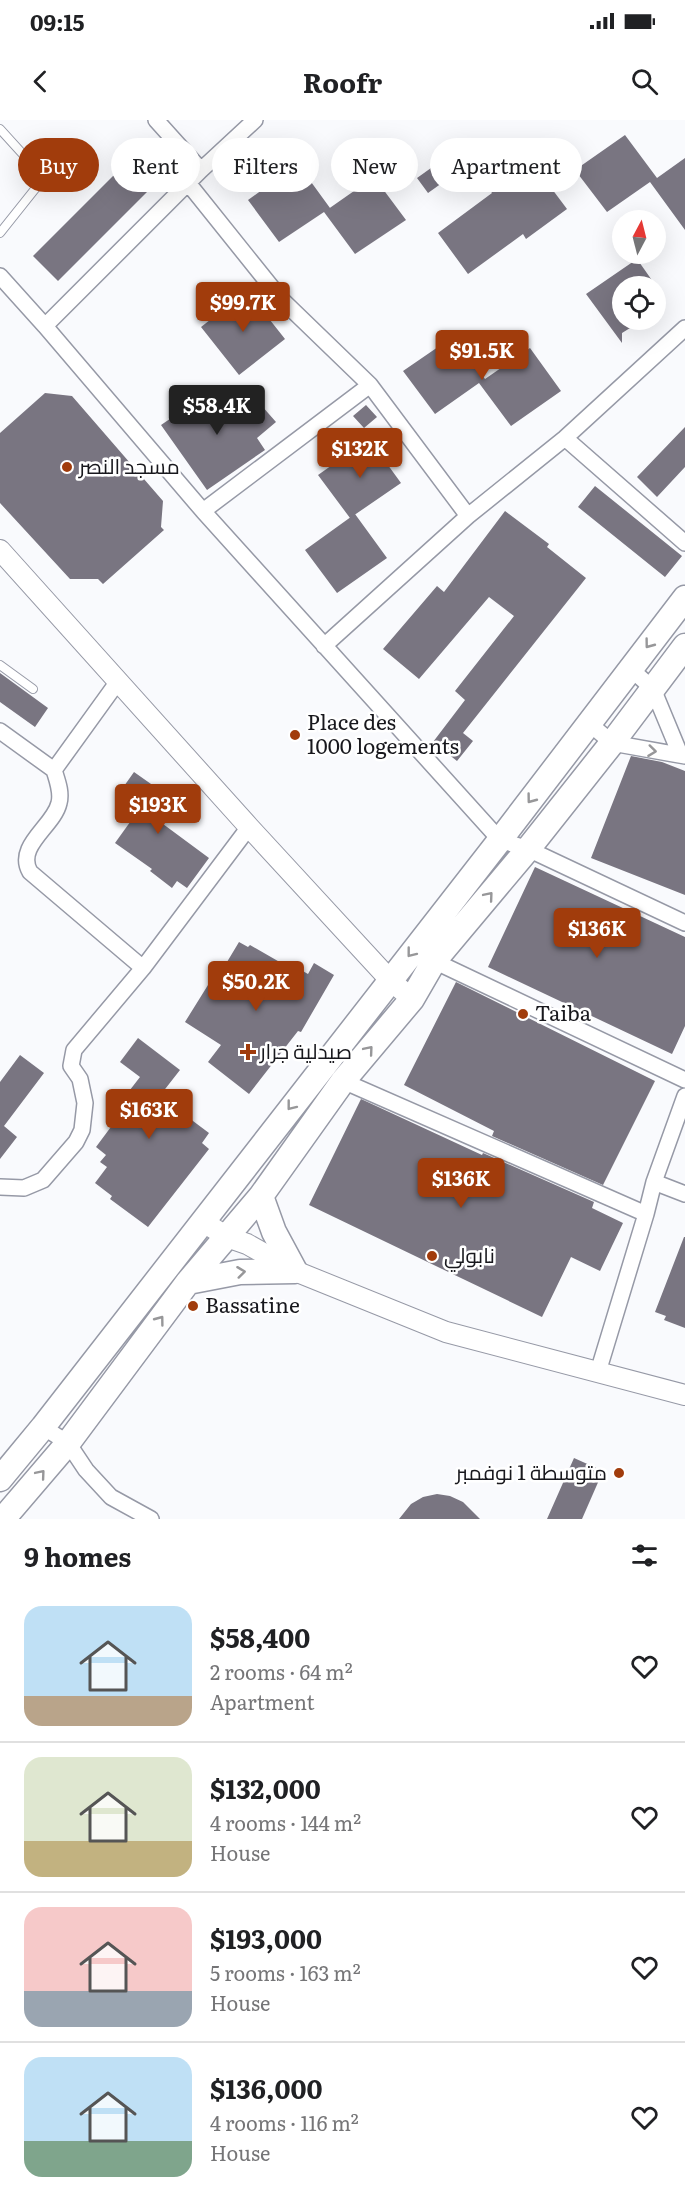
<!DOCTYPE html>
<html lang="en">
<head>
<meta charset="utf-8">
<style>
	:root { --surface:#fff; --page:#f6f6f6; --text:#202124; --muted:#757577; --line:#e0e0e0; --accent:#a13c0c }
	body { margin:0; font-family:Literata,Cairo,serif; background:var(--page); color:var(--text); height:100vh; display:flex; flex-direction:column; font-size:22px; white-space:nowrap }
	* { box-sizing:border-box; margin:0 }
	p { font-size:20px; color:var(--muted) }
	.icon { flex:none; width:33px; height:33px; fill:none; stroke:currentColor; stroke-width:2; stroke-linecap:round; stroke-linejoin:round }
	.map { position:relative; height:1399px; overflow:hidden }
	.drawer { display:flex; flex-direction:column; background:var(--surface); flex:1 }
	.drawer>* { flex:none }
	.banner { position:absolute; left:18px; top:18px; width:650px; height:54px; display:flex; gap:12px }
	.needle { width:39px; rotate:7deg }
	.fabs { position:absolute; left:612px; top:90px; display:grid; gap:12px }
	.fabs a { display:grid; place-items:center; width:54px; height:54px; border-radius:50%; background:var(--surface); box-shadow:0 6px 24px #0002; font-size:30px }
	.price { position:absolute; translate:-50% -51px; padding:0 14px; border-radius:6px; background:var(--accent); color:#fff; font-size:20px; line-height:39px; filter:drop-shadow(0 2px 3px #0008) }
	.price::after { content:''; position:absolute; left:50%; top:36px; width:18px; height:14px; margin-left:-9px; background:inherit; clip-path:polygon(0 0,100% 0,50% 100%) }
	.price.current { background:#222; color:#fff }
	ul { padding:0; list-style:none }
	li { display:flex; align-items:center; gap:18px; height:150px; padding:0 24px }
	li+li { border-top:2px solid var(--line) }
	li span { display:grid; place-items:center; flex:none; width:168px; height:120px; border-radius:18px; color:#555 }
	li>.icon { margin-inline-start:auto }
	span .icon { width:72px; height:72px; fill:#fffc; stroke-width:1 }
	li b { font-size:26px }
	h2 { display:flex; justify-content:space-between; align-items:center; height:72px; padding:0 24px; font-size:26px }
	.tag { padding:0 21px; border-radius:27px; background:var(--surface); box-shadow:0 6px 24px #0002; font-size:21px; line-height:54px }
	.tag.current { background:var(--accent); color:#fff }
	.status { display:flex; justify-content:space-between; align-items:center; height:42px; padding:0 30px; background:var(--surface); direction:ltr }
	.status svg { height:16px; fill:currentColor }
	header { display:flex; justify-content:space-between; align-items:center; height:78px; padding:0 24px; background:var(--surface); font-size:27px; font-weight:700 }
	.map>svg:first-child { display:block }
	.building { fill:#797581 }
	.lines { fill:none; stroke-linecap:round; stroke-linejoin:round }
	.service-casing { stroke:#9699a6; stroke-width:10 }
	.minor-casing { stroke:#9699a6; stroke-width:18 }
	.tertiary-casing { stroke:#9699a6; stroke-width:22 }
	.primary-casing { stroke:#9699a6; stroke-width:27 }
	.service { stroke:#fff; stroke-width:8 }
	.minor { stroke:#fff; stroke-width:15 }
	.tertiary { stroke:#fff; stroke-width:20 }
	.primary { stroke:#fff; stroke-width:24 }
	.oneway { stroke:#979799 }
	.poi-dot { fill:#a13c0c; stroke:#fff; stroke-width:2 }
	.labels { text-anchor:middle; stroke-width:5; stroke-linejoin:round; paint-order:stroke }
	.poi-label { font-size:21px; fill:#18181d; stroke:#fff; text-anchor:start }
</style>
</head>
<body>
<div class="status"><b>09:15</b><svg viewBox="0 0 49 12"><path d="M0 12V9h3v3zM5 12V6h3v6zM10 12V3h3v9zM15 12V0h3v12zM26 1h20v11H26zM47 4h2v5h-2z"/></svg></div>
<header><svg class="icon" aria-label="back" viewBox="0 0 24 24"><path d="M15 5l-7 7 7 7"/></svg>Roofr<svg class="icon" aria-label="search" viewBox="0 0 24 24"><circle cx="10" cy="10" r="6"/><path d="M15 15l6 6"/></svg></header>
<div class="map">
<svg width="685" height="1399" viewBox="0 0 685 1399">
	<rect width="100%" height="100%" fill="#f9fafd"/>
	<!-- building -->
	<path class="building" d="M625 15 657 58 685 38V110L650 62 607 92 575 50Z
		M531 41 567 89 526 119 523 114 468 154 438 113 492 73 490 70Z
		M126 43 151 68 58 161 33 136Z
		M298 44 330 88 279 122 248 80Z
		M431 48 442 63 428 73 417 58Z
		M374 57 406 100 355 134 324 92Z
		M637 139 656 166H622V200H643L622 213V223L586 174Z
		M247 171 285 219 239 255 201 207Z
		M454 216 485 259 530 228 561 271 511 306 479 263 435 294 403 251Z
		M220 265 244 300 261 285 276 302 257 318 265 330 207 370 161 305Z
		M45 273 72 276 163 381 161 407 164 410 103 464 98 459H70L0 383V313Z
		M366 285 377 297 364 308 353 296Z
		M685 307V347L657 377 637 357Z
		M369 319 401 363 350 398 318 355Z
		M595 366 682 436 665 457 578 387Z
		M505 391 549 424 547 427 586 458 463 613 473 621 457 641 433 622 465 580 455 571 514 496 489 477 419 559 383 529 437 466 444 472Z
		M355 394 387 438 337 473 305 430Z
		M0 553 48 588 35 607 0 582Z
		M631 636 662 642 685 651V775L591 738Z
		M134 652 178 683 163 704 209 738 187 768 177 761 172 768 150 751 152 749 115 723 138 691 117 676Z
		M535 747 685 817V906L672 934 488 847Z
		M239 822 248 827 250 825 290 848 292 845 308 854 314 843 334 855 301 912 298 911 249 974 208 942 221 925 185 902 208 865 212 867Z
		M456 862 655 961 603 1065 492 1016 494 1011 404 965Z
		M138 918 180 950 162 973 175 983 173 986 209 1013 202 1023 209 1029 148 1107 110 1079 112 1076 95 1063 107 1047 100 1042 106 1035 96 1027 122 992 116 988 140 957 120 942Z
		M20 935 44 953 4 1006 17 1017 0 1039V962Z
		M361 979 482 1035 483 1033 594 1082 592 1088 623 1103 600 1151 571 1137 542 1197 309 1085Z
		M684 1117H685V1208L664 1200 666 1196 655 1192Z
		M574 1338 603 1351 582 1399H547Z
		M437 1374 450 1376 463 1382 480 1399H399L411 1384 423 1377Z"/>
	<g class="lines">
		<defs>
			<path id="service" d="M0 9 39 52V64L0 113
				M0 545 33 569"/>
			<path id="minor" d="M156 0 201 50
				M188 63 281 179 370 265 468 396
				M0 156 45 206 203 391 500 720 528 729 685 803
				M45 206 201 50 255 0
				M565 318 685 423
				M203 391 370 265
				M324 526 468 396 565 318 685 208
				M631 549 653 569 680 634
				M589 603 612 623 685 636
				M0 611 54 650 119 560
				M54 650C57 660 62 672 59 683 54 706 15 726 30 752L143 848
				M434 841 685 960
				M343 961 646 1094
				M654 1062 685 1074
				M0 1067 24 1068 43 1060 76 1022 82 1010 85 983 80 959 71 946 74 930 143 848 249 707
				M598 1252 646 1094 654 1062 685 976
				M43 1307 68 1323 86 1350 111 1377 151 1399"/>
			<path id="tertiary" d="M0 430 249 707 390 860 412 879
				M202 1101 227 1117 247 1124 295 1151 446 1212 685 1275"/>
			<path id="primary" d="M188 1162 240 1152 295 1151 274 1112 261 1076
				M0 1359 43 1307 500 720 685 478
				M3 1399 68 1323 188 1162 261 1076 343 961 412 879 434 841 528 729 612 623 685 526"/>
		</defs>
		<!-- service casing -->
		<use href="#service" class="service-casing"/>
		<!-- minor casing -->
		<use href="#minor" class="minor-casing"/>
		<!-- tertiary casing -->
		<use href="#tertiary" class="tertiary-casing"/>
		<!-- primary casing -->
		<use href="#primary" class="primary-casing"/>
		<!-- service -->
		<use href="#service" class="service"/>
		<!-- minor -->
		<use href="#minor" class="minor"/>
		<!-- tertiary -->
		<use href="#tertiary" class="tertiary"/>
		<!-- primary -->
		<use href="#primary" class="primary"/>
	</g>
	<!-- one-way arrows -->
	<defs><path id="oneway-chevron" d="M-2-3.5L2.5 0L-2 3.5" fill="none" stroke-width="1.6" stroke-linecap="round" stroke-linejoin="round" transform="scale(1.5)"/></defs>
	<g class="oneway">
		<use href="#oneway-chevron" transform="translate(649 524) rotate(127)"/>
		<use href="#oneway-chevron" transform="translate(652 631) rotate(7)"/>
		<use href="#oneway-chevron" transform="translate(531 679) rotate(127)"/>
		<use href="#oneway-chevron" transform="translate(489 776) rotate(-50)"/>
		<use href="#oneway-chevron" transform="translate(411 833) rotate(128)"/>
		<use href="#oneway-chevron" transform="translate(369 930) rotate(-50)"/>
		<use href="#oneway-chevron" transform="translate(291 986) rotate(128)"/>
		<use href="#oneway-chevron" transform="translate(241 1152) rotate(-7)"/>
		<use href="#oneway-chevron" transform="translate(160 1200) rotate(-53)"/>
		<use href="#oneway-chevron" transform="translate(41 1354) rotate(-50)"/>
	</g>
	<!-- markers -->
	<g class="poi-dot">
		<circle cx="67" cy="347" r="6"/>
		<circle cx="295" cy="615" r="6"/>
		<circle cx="523" cy="894" r="6"/>
		<path d="M245 923h6v6h6v6h-6v6h-6v-6h-6v-6h6z"/>
		<circle cx="432" cy="1136" r="6"/>
		<circle cx="193" cy="1186" r="6"/>
		<circle cx="619" cy="1353" r="6"/>
	</g>
	<g class="labels">
		<!-- poi labels -->
		<g class="poi-label">
			<text x="79" y="354">مسجد النصر</text>
			<text x="307" y="610">Place des<tspan x="307" dy="24">1000 logements</tspan></text>
			<text x="535" y="901">Taiba</text>
			<text x="260" y="939">صيدلية جرار</text>
			<text x="444" y="1143">نابولي</text>
			<text x="205" y="1193">Bassatine</text>
			<text x="607" y="1360" text-anchor="end">متوسطة 1 نوفمبر</text>
		</g>
	</g>
</svg>
<div class="fabs">
<a><svg class="needle" viewBox="-14 -14 28 28"><path d="M0-13l5 13h-10z" fill="#e53935"/><path d="M0 13l5-13h-10z" fill="#757577"/></svg></a>
<a><svg class="icon" aria-label="locate" viewBox="0 0 24 24"><circle cx="12" cy="12" r="6"/><path d="M12 2v4M12 18v4M2 12h4M18 12h4"/></svg></a>
</div>
<b class="price" style="left:243px;top:213px">$99.7K</b>
<b class="price" style="left:482px;top:261px">$91.5K</b>
<b class="price current" style="left:217px;top:316px">$58.4K</b>
<b class="price" style="left:360px;top:359px">$132K</b>
<b class="price" style="left:158px;top:715px">$193K</b>
<b class="price" style="left:597px;top:839px">$136K</b>
<b class="price" style="left:256px;top:892px">$50.2K</b>
<b class="price" style="left:149px;top:1020px">$163K</b>
<b class="price" style="left:461px;top:1089px">$136K</b>
<div class="banner">
<a class="tag current">Buy</a>
<a class="tag">Rent</a>
<a class="tag">Filters</a>
<a class="tag">New</a>
<a class="tag">Apartment</a>
</div>
</div>
<section class="drawer">
<h2>9 homes<svg class="icon" aria-label="filters" viewBox="0 0 24 24"><path d="M4 7h16M4 17h16"/><circle cx="9" cy="7" r="2"/><circle cx="15" cy="17" r="2"/></svg></h2>
<ul>
<li><span style="background:linear-gradient(#bfe0f5 75%,#b9a48a 0)"><svg class="icon" aria-label="home" viewBox="0 0 24 24"><path d="M3 11l9-7 9 7M6 9v11h12V9"/></svg></span><div><b>$58,400</b><p>2 rooms · 64 m²</p><p>Apartment</p></div><svg class="icon" aria-label="heart" viewBox="0 0 24 24"><path d="M12 20l-8-8c-3-5 5-10 8-4 3-6 11-1 8 4z"/></svg></li>
<li><span style="background:linear-gradient(#dfe7d0 70%,#c2b280 0)"><svg class="icon" aria-label="home" viewBox="0 0 24 24"><path d="M3 11l9-7 9 7M6 9v11h12V9"/></svg></span><div><b>$132,000</b><p>4 rooms · 144 m²</p><p>House</p></div><svg class="icon" aria-label="heart" viewBox="0 0 24 24"><path d="M12 20l-8-8c-3-5 5-10 8-4 3-6 11-1 8 4z"/></svg></li>
<li><span style="background:linear-gradient(#f6c9c9 70%,#9aa5b1 0)"><svg class="icon" aria-label="home" viewBox="0 0 24 24"><path d="M3 11l9-7 9 7M6 9v11h12V9"/></svg></span><div><b>$193,000</b><p>5 rooms · 163 m²</p><p>House</p></div><svg class="icon" aria-label="heart" viewBox="0 0 24 24"><path d="M12 20l-8-8c-3-5 5-10 8-4 3-6 11-1 8 4z"/></svg></li>
<li><span style="background:linear-gradient(#bfe0f5 70%,#7fa58c 0)"><svg class="icon" aria-label="home" viewBox="0 0 24 24"><path d="M3 11l9-7 9 7M6 9v11h12V9"/></svg></span><div><b>$136,000</b><p>4 rooms · 116 m²</p><p>House</p></div><svg class="icon" aria-label="heart" viewBox="0 0 24 24"><path d="M12 20l-8-8c-3-5 5-10 8-4 3-6 11-1 8 4z"/></svg></li>
</ul>
</section>
</body>
</html>
